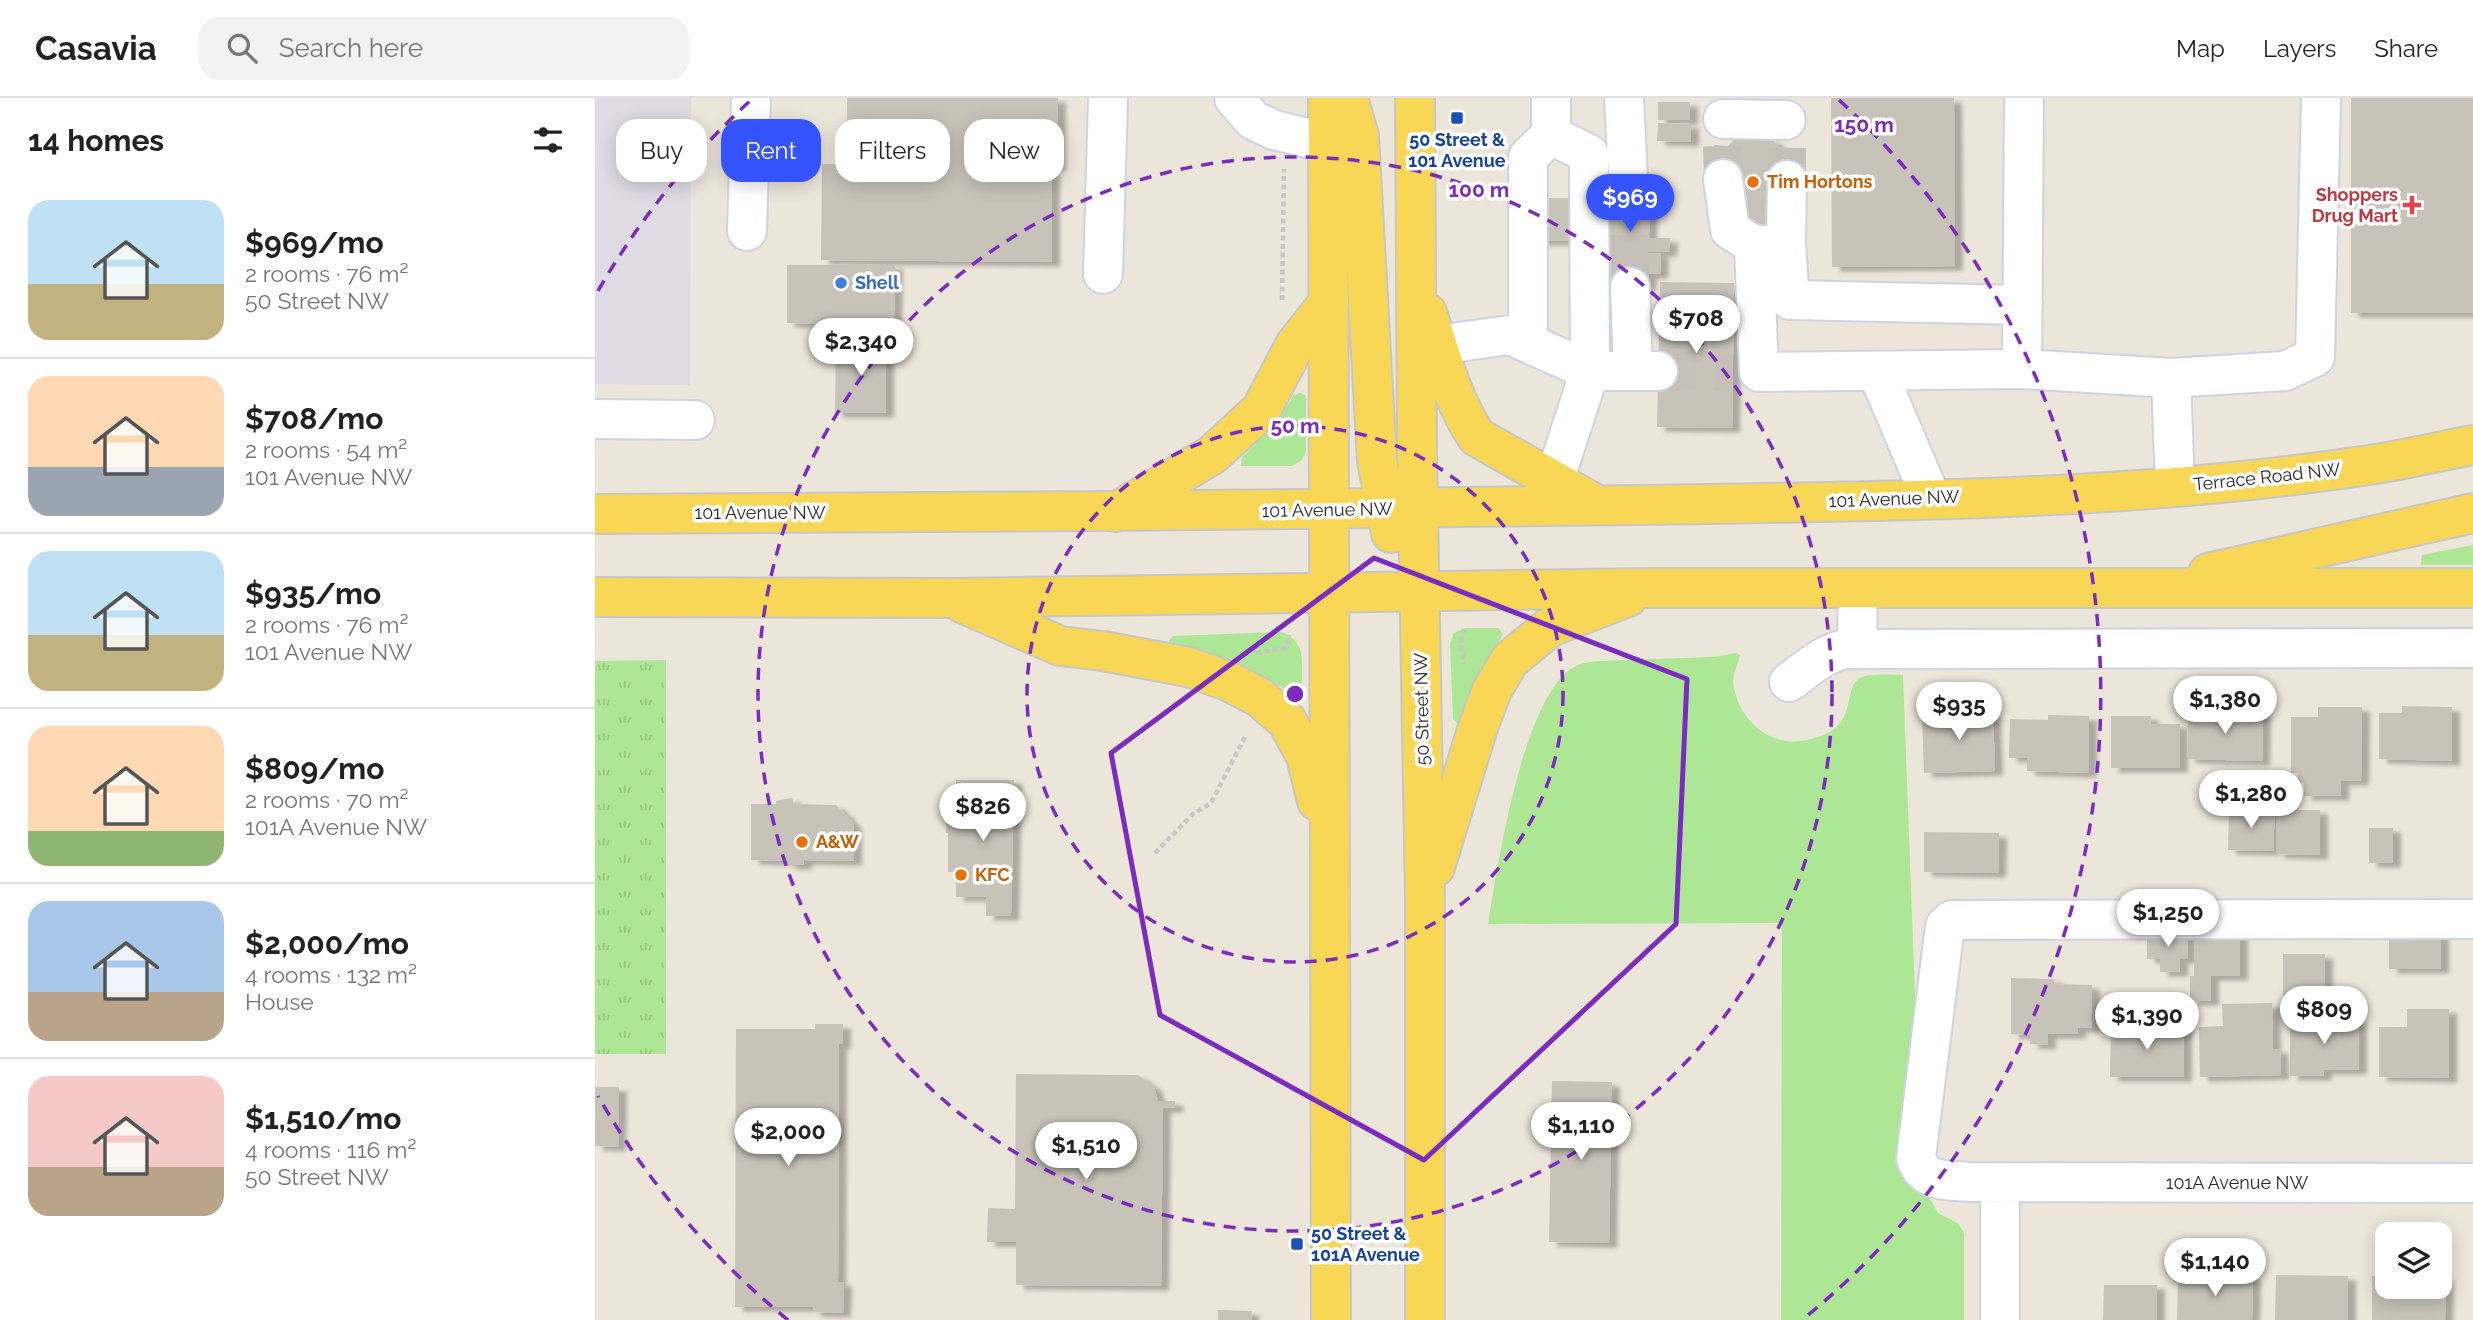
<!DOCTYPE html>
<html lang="en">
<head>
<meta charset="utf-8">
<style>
	:root { --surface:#fff; --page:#f2f2f2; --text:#222; --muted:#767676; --line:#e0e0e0; --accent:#3553ff }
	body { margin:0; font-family:Raleway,sans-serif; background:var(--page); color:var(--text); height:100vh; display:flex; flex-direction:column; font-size:26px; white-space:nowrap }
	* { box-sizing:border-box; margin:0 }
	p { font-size:23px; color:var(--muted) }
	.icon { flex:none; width:38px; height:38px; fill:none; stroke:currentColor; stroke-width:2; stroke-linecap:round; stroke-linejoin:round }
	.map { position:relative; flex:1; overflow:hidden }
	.sheet { display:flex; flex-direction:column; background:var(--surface); width:595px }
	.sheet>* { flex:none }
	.banner { position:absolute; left:21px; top:21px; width:665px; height:63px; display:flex; gap:14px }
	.buttons { position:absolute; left:1780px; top:1124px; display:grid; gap:14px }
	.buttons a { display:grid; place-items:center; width:77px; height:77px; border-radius:14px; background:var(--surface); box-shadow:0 4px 18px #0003; font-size:35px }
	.price { position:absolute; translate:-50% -60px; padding:0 16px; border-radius:24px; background:#fff; color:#222; font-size:23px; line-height:46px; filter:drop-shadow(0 2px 4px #0008) }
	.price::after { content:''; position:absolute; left:50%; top:42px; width:21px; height:16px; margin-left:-10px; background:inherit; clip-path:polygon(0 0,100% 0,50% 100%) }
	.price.active { background:var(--accent); color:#fff }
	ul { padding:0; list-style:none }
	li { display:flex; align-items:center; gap:21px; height:175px; padding:0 28px }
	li+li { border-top:2px solid var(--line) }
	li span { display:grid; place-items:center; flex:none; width:196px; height:140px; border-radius:21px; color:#555 }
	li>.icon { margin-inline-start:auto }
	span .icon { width:84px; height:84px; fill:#fffc; stroke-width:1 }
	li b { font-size:30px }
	h2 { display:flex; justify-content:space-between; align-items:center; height:84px; padding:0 28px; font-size:30px }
	.tag { padding:0 24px; border-radius:21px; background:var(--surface); box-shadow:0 4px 18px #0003; font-size:24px; line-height:63px }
	.tag.active { background:var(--accent); color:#fff }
	header { display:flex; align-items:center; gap:42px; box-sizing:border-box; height:98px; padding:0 35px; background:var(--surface); border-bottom:2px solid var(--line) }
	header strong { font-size:33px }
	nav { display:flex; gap:38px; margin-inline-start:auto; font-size:24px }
	.search { width:490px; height:63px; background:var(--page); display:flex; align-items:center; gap:18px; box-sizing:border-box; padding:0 24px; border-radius:21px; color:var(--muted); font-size:26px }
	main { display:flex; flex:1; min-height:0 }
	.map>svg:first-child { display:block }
	.industrial { fill:#dedbe4 }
	.grass { fill:#ade694 }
	.park { fill:url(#park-tufts) }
	.building { fill:#c7c3b9; filter:url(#shadow) }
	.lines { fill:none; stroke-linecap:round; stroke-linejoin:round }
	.minor-tunnel { stroke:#c5bfb7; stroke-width:38; stroke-dasharray:38 19; stroke-linecap:butt }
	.minor-casing { stroke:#cfd2e3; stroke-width:42 }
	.major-casing { stroke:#c7c7c7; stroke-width:42 }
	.path { stroke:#c7c7c7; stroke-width:4.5; stroke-dasharray:5 3.5; stroke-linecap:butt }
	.minor { stroke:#fff; stroke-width:38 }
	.major { stroke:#f7d755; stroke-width:38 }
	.marked { fill:none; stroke:#7b2cbf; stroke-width:5; stroke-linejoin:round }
	.ring { fill:none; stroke:#7b2cbf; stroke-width:3.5; stroke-dasharray:12 9 }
	.transit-dot { fill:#1a4fb4; stroke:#fff; stroke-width:2.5 }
	.food-dot { fill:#e8710a; stroke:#fff; stroke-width:2.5 }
	.health-dot { fill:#e0444e; stroke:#fff; stroke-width:2.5 }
	.shop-dot { fill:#3f7fe0; stroke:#fff; stroke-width:2.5 }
	.labels { text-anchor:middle; stroke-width:7; stroke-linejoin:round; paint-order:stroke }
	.transit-label { font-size:18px; font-weight:bold; fill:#164399; stroke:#fff }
	.food-label { font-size:18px; font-weight:bold; fill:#c56008; stroke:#fff; text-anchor:start }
	.health-label { font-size:18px; font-weight:bold; fill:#be3a42; stroke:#fff; text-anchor:end }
	.shop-label { font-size:18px; font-weight:bold; fill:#366cbe; stroke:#fff; text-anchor:start }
	.street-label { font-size:18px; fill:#292929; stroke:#fff }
	.centre { fill:#7b2cbf; stroke:#fff; stroke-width:3.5 }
	.ring-label { font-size:21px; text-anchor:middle; font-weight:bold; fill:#7b2cbf; stroke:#fff; stroke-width:7; stroke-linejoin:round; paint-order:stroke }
</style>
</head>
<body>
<header>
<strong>Casavia</strong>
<div class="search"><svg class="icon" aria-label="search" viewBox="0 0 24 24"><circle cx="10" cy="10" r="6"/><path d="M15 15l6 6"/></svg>Search here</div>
<nav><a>Map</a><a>Layers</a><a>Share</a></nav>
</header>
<main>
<section class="sheet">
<h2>14 homes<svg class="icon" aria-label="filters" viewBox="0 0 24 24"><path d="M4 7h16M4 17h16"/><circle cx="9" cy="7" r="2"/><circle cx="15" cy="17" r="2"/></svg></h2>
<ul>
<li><span style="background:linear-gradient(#bfe0f5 60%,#c2b280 0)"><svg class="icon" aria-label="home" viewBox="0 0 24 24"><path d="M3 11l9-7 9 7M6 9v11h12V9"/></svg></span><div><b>$969/mo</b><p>2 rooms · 76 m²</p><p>50 Street NW</p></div></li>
<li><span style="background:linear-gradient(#ffd9b3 65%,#9aa5b1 0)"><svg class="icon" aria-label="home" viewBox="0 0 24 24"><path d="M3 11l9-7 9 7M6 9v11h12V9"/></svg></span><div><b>$708/mo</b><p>2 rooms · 54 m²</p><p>101 Avenue NW</p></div></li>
<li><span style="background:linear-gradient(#bfe0f5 60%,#c2b280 0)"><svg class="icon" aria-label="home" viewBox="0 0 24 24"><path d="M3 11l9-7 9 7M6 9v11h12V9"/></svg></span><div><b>$935/mo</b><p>2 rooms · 76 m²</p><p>101 Avenue NW</p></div></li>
<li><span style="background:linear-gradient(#ffd9b3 75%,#8fb573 0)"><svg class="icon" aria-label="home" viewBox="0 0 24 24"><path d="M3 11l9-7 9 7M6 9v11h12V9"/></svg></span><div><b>$809/mo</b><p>2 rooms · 70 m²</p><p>101A Avenue NW</p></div></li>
<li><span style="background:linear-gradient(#a9c7e8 65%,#b9a48a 0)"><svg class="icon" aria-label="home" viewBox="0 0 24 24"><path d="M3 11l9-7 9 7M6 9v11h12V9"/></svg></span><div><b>$2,000/mo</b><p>4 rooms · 132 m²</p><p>House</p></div></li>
<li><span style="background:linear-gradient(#f6c9c9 65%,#b9a48a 0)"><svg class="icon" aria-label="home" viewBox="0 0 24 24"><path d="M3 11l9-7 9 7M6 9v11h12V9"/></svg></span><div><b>$1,510/mo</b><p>4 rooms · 116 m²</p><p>50 Street NW</p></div></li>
</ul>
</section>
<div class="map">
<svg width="1878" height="1222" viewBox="0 0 1878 1222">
	<defs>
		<pattern id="park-tufts" width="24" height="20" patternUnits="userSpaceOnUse" patternTransform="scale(1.75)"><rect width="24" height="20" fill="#ade694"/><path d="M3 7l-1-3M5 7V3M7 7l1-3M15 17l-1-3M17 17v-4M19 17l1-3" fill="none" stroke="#95c580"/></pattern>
		<filter id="shadow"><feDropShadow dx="8" dy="4.5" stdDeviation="2" flood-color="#0004"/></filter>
	</defs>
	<rect width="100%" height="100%" fill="#ece5da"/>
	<!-- industrial -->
	<path class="industrial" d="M0 0H96L95 287 0 286Z"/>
	<!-- grass -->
	<path class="grass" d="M705 295 710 297 711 301V354L706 363 697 368H646L647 359 680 326 699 297Z
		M1878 447V467H1826L1827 457Z
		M870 530H903L908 536 882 586 870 624 863 626 858 621 855 545 859 535Z
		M687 534C713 545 706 565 707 590L700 594 577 550 574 543 578 538Z
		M1141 555 1145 557C1143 565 1139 574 1138 583 1138 590 1142 601 1145 608 1163 642 1196 652 1231 636 1262 622 1248 589 1265 580 1276 575 1296 577 1308 577L1327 1086 1343 1115 1364 1126 1369 1136V1222H1186L1187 825 893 826C902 773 929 583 986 566 999 562 1015 563 1028 562 1059 561 1089 560 1119 559Z"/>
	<!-- park -->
	<path class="park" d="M71 562V956H0V563Z"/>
	<!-- building -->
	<path class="building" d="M252 0H463V69H457V164L226 162 227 66H252Z
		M1236 0H1359L1360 168 1237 169Z
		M1756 0H1878V215H1756Z
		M1063 4H1095V22H1063Z
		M1063 25 1096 26V44L1062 43Z
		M1141 40 1177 41 1184 49 1198 50V82L1176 126 1138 125 1118 81 1119 47 1133 48Z
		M1010 79 1055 80 1054 140H1075L1074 154H1053V155H1066L1065 176H1054L1053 189H1009Z
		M939 100H982V143H939Z
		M192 167H300L299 226 192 225Z
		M1065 184 1139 185 1137 330 1062 329Z
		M241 244 291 245V315H240Z
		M1361 601H1372L1373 616 1398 615 1400 673 1329 675 1327 618 1362 617Z
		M1807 608 1857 609V663L1784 661V615H1807Z
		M1723 609H1767L1766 683H1746V698H1709V685H1703V675H1696V619H1723Z
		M1593 612 1668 614 1667 663 1592 661Z
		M1453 617 1494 618V675L1432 673V660H1414L1415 621 1453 622Z
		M1516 618H1556L1555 626H1585V670H1516Z
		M361 682H419L416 818H391V799H361V774H353V735H351V715H361Z
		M197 700 199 706 241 707 259 726V763L209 762V767H193V763L156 762V706H181V703Z
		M1634 710 1680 712 1678 753 1633 752Z
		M1681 712H1725V757L1681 756Z
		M1774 730H1798V765H1774Z
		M1329 734 1404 735 1403 775 1329 774Z
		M1599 830 1645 831V878H1616V903H1595V878H1599Z
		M1794 830H1846V871H1794Z
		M1593 833V861H1585V874H1565V861H1552V834Z
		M1688 856H1730V897H1688Z
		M1416 880 1460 881 1459 886 1497 887V930H1483V936H1453V947L1435 946V937L1416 936Z
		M1677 905 1678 951H1685L1686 977 1605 979 1604 929 1628 928 1627 906Z
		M1812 911H1854V980L1784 979V929H1812Z
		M1764 921V972H1729V978H1695V922Z
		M220 926H248V946H244L243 1184H249L248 1215 218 1214V1209H140L141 931H220Z
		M1516 928H1589V979H1515Z
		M421 976 543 977 559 989 563 1003H580V1010H568L566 1188 421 1187V1144H392L393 1110 420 1111Z
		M957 983 1017 984 1014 1145 954 1144Z
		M0 989H24L23 1049 0 1048Z
		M1583 1177 1658 1178 1657 1222H1582Z
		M1681 1177 1753 1178V1222H1680Z
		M1777 1178H1792V1188H1844V1178H1851L1850 1222H1777Z
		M1509 1187H1562V1222H1508Z
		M623 1212 657 1213 656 1222H623Z"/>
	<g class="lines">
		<!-- minor-tunnel -->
		<path class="minor-tunnel" d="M1127 48 1128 81
			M1192 50V82
			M1033 80 1035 189
			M1063 273 1138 274"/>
		<defs>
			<path id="minor" d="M639 0 658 22 679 32 733 45
				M956 0V37L994 56 995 273 959 383
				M1029 0 1033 80
				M1429 0 1427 271 1576 280
				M1128 21 1191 22
				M1128 81 1135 132 1159 147
				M1192 82 1191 146 1195 202 1428 207
				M152 133 156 0
				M1191 146 1159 147 1164 274 1427 271
				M508 176 513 0
				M1035 189 1038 273
				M933 244V59L956 37
				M842 247 915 237 995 273H1063
				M1282 273 1336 400
				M0 321 100 322
				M1580 388 1576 280 1690 273 1720 259 1726 0
				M1262 550 1263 490
				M1194 584C1212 571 1228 556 1250 551L1878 550
				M1878 821 1357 822 1350 828 1321 1060C1328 1085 1353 1082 1374 1084L1878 1085
				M1405 1084V1222"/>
			<path id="major" d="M733 0 736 1222
				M753 0 764 38 782 363 796 435
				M820 0 822 354 830 801V1222
				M832 215C846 257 857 303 882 339L1002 407
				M521 414 617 357 666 312 700 247 734 204
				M0 416C347 414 693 413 1040 407 1282 403 1527 404 1767 368 1804 363 1841 354 1878 347
				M1613 475 1878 415
				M0 499 356 500 1056 490H1878
				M367 505 465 548 508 553 593 569 633 583 664 599 692 623 711 658 722 703
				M840 769 883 629 897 592 915 562 955 529 1033 499"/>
		</defs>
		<!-- minor casing -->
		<use href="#minor" class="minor-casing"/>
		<!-- major casing -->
		<use href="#major" class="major-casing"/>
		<!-- path -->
		<path class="path" d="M687 202 689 71
			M869 531 866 547 869 566
			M661 555 691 550 694 537
			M560 755 598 716 616 705 651 637"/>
		<!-- minor -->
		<use href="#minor" class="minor"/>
		<!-- major -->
		<use href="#major" class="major"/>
	</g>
	<!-- marked area -->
	<path class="marked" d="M779 460 1092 581 1081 826 829 1062 565 917 516 655Z"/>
	<!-- distance rings -->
	<g class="ring">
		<circle cx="700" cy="596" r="268"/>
		<circle cx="700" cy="596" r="537"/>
		<path d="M193 1222A805 805 0 0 1 3 998M3 193A805 805 0 0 1 156 2M1244 2A805 805 0 0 1 1207 1222"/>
	</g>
	<!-- markers -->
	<g class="transit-dot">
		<rect x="855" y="13" width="14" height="14" rx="3.5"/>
		<rect x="695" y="1139" width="14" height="14" rx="3.5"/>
	</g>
	<g class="food-dot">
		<circle cx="1158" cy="84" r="7"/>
		<circle cx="207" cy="744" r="7"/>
		<circle cx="366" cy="777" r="7"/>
	</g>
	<path class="health-dot" d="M1813.5 96.5h7v7h7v7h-7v7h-7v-7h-7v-7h7z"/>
	<circle class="shop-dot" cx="246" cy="185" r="7"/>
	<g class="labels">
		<!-- transit labels -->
		<g class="transit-label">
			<text x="862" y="48">50 Street &amp;<tspan x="862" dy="21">101 Avenue</tspan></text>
			<text x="716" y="1142" text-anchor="start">50 Street &amp;<tspan x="716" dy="21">101A Avenue</tspan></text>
		</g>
		<!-- food labels -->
		<g class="food-label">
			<text x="1172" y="90">Tim Hortons</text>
			<text x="221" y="750">A&amp;W</text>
			<text x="380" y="783">KFC</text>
		</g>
		<!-- health labels -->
		<g class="health-label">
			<text x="1803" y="103">Shoppers<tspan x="1803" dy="21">Drug Mart</tspan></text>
		</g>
		<!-- shop labels -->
		<g class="shop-label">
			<text x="260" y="191">Shell</text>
		</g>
		<!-- street labels -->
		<g class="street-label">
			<text transform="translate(1672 379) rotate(-6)" y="6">Terrace Road NW</text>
			<text transform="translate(1299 401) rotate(-2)" y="6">101 Avenue NW</text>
			<text transform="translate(732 412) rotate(-1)" y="6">101 Avenue NW</text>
			<text x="165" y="421">101 Avenue NW</text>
			<text transform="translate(827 611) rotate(-91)" y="6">50 Street NW</text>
			<text x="1642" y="1091">101A Avenue NW</text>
		</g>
	</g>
	<circle cx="700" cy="596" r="10" class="centre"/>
	<g class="ring-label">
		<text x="1269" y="34">150 m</text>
		<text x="884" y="99">100 m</text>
		<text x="700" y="335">50 m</text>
	</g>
</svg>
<div class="buttons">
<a><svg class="icon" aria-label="layers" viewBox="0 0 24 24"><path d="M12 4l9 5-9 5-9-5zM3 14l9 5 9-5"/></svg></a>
</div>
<b class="price active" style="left:1035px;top:136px">$969</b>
<b class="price" style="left:1101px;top:257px">$708</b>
<b class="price" style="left:266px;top:280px">$2,340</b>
<b class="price" style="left:1630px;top:638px">$1,380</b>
<b class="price" style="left:1364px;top:644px">$935</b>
<b class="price" style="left:1656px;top:732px">$1,280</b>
<b class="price" style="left:388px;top:745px">$826</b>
<b class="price" style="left:1573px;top:851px">$1,250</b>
<b class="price" style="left:1729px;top:948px">$809</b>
<b class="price" style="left:1552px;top:954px">$1,390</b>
<b class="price" style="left:986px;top:1064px">$1,110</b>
<b class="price" style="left:193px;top:1070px">$2,000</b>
<b class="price" style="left:491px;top:1084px">$1,510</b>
<b class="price" style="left:1620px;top:1200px">$1,140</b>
<div class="banner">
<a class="tag">Buy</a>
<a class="tag active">Rent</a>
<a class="tag">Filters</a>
<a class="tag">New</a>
</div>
</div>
</main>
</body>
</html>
